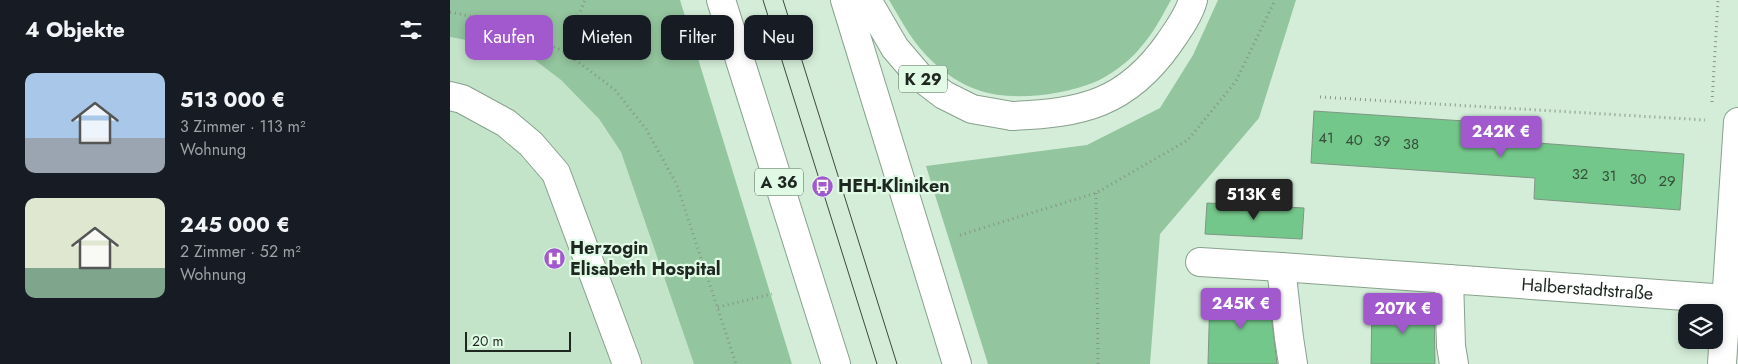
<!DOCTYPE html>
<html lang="de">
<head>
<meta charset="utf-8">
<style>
	:root { --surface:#171b24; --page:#242831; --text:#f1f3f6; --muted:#9ea1a6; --accent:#a159cd }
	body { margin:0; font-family:Jost,sans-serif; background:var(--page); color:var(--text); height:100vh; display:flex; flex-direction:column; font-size:19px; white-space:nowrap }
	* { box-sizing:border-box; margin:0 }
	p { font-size:16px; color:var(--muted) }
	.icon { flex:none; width:28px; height:28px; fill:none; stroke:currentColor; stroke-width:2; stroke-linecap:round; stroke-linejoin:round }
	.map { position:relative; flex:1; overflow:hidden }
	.panel { display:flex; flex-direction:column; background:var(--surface); width:450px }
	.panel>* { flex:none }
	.banner { position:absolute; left:15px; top:15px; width:475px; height:45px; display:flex; gap:10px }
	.controls { position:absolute; left:1228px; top:304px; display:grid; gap:10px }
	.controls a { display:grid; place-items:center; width:45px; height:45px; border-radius:10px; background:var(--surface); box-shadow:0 2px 8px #0003; font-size:25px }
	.scale { position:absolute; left:15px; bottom:12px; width:106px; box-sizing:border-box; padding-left:5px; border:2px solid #1e2820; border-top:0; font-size:14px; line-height:18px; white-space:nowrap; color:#1e2820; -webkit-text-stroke:4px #e0fae5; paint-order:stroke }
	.price { position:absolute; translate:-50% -42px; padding:0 11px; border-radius:5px; background:var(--accent); color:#fff; font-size:16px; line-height:32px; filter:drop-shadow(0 1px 2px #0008) }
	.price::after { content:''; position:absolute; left:50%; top:30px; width:15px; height:11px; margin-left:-8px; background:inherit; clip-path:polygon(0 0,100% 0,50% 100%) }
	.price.selected { background:#222; color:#fff }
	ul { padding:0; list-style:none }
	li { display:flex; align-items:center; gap:15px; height:125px; padding:0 25px }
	li span { display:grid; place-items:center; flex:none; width:140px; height:100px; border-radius:10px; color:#555 }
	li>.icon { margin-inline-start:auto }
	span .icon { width:60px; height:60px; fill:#fffc; stroke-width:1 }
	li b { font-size:21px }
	h2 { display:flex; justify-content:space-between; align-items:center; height:60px; padding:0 25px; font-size:21px }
	.pill { padding:0 18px; border-radius:10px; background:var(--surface); box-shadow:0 2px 8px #0003; font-size:18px; line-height:45px }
	.pill.selected { background:var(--accent); color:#fff }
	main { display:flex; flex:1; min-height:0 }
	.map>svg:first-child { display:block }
	.built { fill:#c3e4c9 }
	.green { fill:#93c59e }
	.building { fill:#74c78a; stroke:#7e9683 }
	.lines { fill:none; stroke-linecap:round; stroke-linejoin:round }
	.minor-casing { stroke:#89a18d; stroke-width:30 }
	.highway-casing { stroke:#89a18d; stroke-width:30 }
	.path { stroke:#849788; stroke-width:3; stroke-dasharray:1 4; stroke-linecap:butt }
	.minor { stroke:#fff; stroke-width:28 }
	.highway { stroke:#fff; stroke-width:28 }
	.tram { stroke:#3d493f; stroke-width:1 }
	.labels { text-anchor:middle; stroke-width:4.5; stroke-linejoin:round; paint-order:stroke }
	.number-label { font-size:15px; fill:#34503a }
	.shield { fill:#e0fae5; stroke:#58675b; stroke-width:1 }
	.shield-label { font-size:16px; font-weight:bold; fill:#1e2820 }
	.poi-label { font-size:18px; font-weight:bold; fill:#1e2820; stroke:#e0fae5; text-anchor:start }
	.street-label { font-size:18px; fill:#1e2820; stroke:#e0fae5 }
</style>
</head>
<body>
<main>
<section class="panel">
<h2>4 Objekte<svg class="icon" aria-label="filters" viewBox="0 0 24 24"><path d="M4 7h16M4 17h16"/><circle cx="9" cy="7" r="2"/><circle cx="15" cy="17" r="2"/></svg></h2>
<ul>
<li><span style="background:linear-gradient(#a9c7e8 65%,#9aa5b1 0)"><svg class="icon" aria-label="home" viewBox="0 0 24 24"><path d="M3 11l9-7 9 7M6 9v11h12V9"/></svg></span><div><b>513 000 €</b><p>3 Zimmer · 113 m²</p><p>Wohnung</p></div></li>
<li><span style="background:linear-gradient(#dfe7d0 70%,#7fa58c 0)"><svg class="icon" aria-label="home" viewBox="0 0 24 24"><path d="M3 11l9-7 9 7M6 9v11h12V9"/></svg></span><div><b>245 000 €</b><p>2 Zimmer · 52 m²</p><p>Wohnung</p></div></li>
</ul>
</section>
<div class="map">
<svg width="1288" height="364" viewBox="0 0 1288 364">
	<rect width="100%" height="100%" fill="#d3edd8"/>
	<!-- built -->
	<path class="built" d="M0 37 32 43 82 58 111 80 146 116 171 152 244 364H0Z"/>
	<!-- green -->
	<path class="green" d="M0 0H230L342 364H244L171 152 149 119 111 80 82 58 32 43 0 37Z
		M439 0H721C712 16 703 34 690 48 681 60 658 77 645 82 613 95 561 102 528 90 512 85 496 74 483 62 464 45 452 22 439 0Z
		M768 0H846L809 118 710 234 700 364H538L476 166 637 145 710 108 743 55Z"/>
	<!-- building -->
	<path class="building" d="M864 111 1089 126 1088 143 1234 154 1230 210 1084 199 1085 178 861 163Z
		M757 203 854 208 852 239 755 234Z
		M760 294 819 296 827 364H758Z
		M922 305 984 306 985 364H921Z"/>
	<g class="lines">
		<defs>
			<g id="minor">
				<path d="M0 96 12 99 56 123 81 144 106 173 177 364"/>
				<path d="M562 116C632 113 676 104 719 43 728 30 739 15 743 0"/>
				<path d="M750 262 831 267"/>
				<path d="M843 364 839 338 831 267 999 279"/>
				<path id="s1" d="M1004 364 1001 346 999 279 1277 299"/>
				<path d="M1272 364 1288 122"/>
			</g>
			<path id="highway" d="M271 0 386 364
				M395 0 507 364
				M417 0 445 48 469 76 494 95 522 109 562 116"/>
		</defs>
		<!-- minor casing -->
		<use href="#minor" class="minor-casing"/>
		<!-- highway casing -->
		<use href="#highway" class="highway-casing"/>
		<!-- path -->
		<path class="path" d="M0 12 48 22 115 52 165 90 196 129 227 185 286 364
			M119 39 135 0
			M870 97 1255 120
			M1262 102 1268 0
			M646 193 648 364
			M510 235 646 193 738 140 786 81 825 0
			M268 307 322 294"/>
		<!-- minor -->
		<use href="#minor" class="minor"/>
		<!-- highway -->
		<use href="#highway" class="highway"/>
		<!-- tram -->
		<path class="tram" d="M313 0 427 364
			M333 0 447 364"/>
	</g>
	<!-- icons -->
	<defs>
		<symbol id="bus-disc" viewBox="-11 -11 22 22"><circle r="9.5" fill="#a159cd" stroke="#e0fae5"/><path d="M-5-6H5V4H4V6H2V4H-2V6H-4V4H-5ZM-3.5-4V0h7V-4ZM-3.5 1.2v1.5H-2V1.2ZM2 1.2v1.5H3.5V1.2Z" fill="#fff"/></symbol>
		<symbol id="hospital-disc" viewBox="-11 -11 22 22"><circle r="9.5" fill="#a159cd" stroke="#e0fae5"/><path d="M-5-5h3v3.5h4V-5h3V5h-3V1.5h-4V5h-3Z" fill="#fff"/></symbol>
	</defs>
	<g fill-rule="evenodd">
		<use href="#bus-disc" x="360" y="174" width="25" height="25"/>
		<use href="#hospital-disc" x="92" y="246" width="25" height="25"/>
	</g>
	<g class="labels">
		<!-- number labels -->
		<g class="number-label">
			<text x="876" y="143">41</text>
			<text x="904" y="145">40</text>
			<text x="932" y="146">39</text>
			<text x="961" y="149">38</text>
			<text x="1130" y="179">32</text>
			<text x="1159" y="181">31</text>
			<text x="1188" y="184">30</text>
			<text x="1217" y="186">29</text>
		</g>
		<!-- shield labels -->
		<g class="shield">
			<rect x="449" y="65.5" width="48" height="27" rx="4"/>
			<rect x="305" y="168.5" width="48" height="27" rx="4"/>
		</g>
		<g class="shield-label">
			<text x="473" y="85">K 29</text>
			<text x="329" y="188">A 36</text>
		</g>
		<!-- poi labels -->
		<g class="poi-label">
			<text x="388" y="192">HEH-Kliniken</text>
			<text x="120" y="254">Herzogin<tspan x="120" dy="21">Elisabeth Hospital</tspan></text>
		</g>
		<!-- street labels -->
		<g class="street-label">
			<text dy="6" stroke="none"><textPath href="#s1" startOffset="224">Halberstadtstraße</textPath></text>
		</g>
	</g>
</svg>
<div class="controls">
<a><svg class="icon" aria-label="layers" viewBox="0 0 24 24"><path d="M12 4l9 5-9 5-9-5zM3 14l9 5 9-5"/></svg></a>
</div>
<div class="scale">20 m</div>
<b class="price" style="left:1051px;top:158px">242K €</b>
<b class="price selected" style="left:804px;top:221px">513K €</b>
<b class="price" style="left:791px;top:330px">245K €</b>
<b class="price" style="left:953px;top:335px">207K €</b>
<div class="banner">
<a class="pill selected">Kaufen</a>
<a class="pill">Mieten</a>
<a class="pill">Filter</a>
<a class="pill">Neu</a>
</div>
</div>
</main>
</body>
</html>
